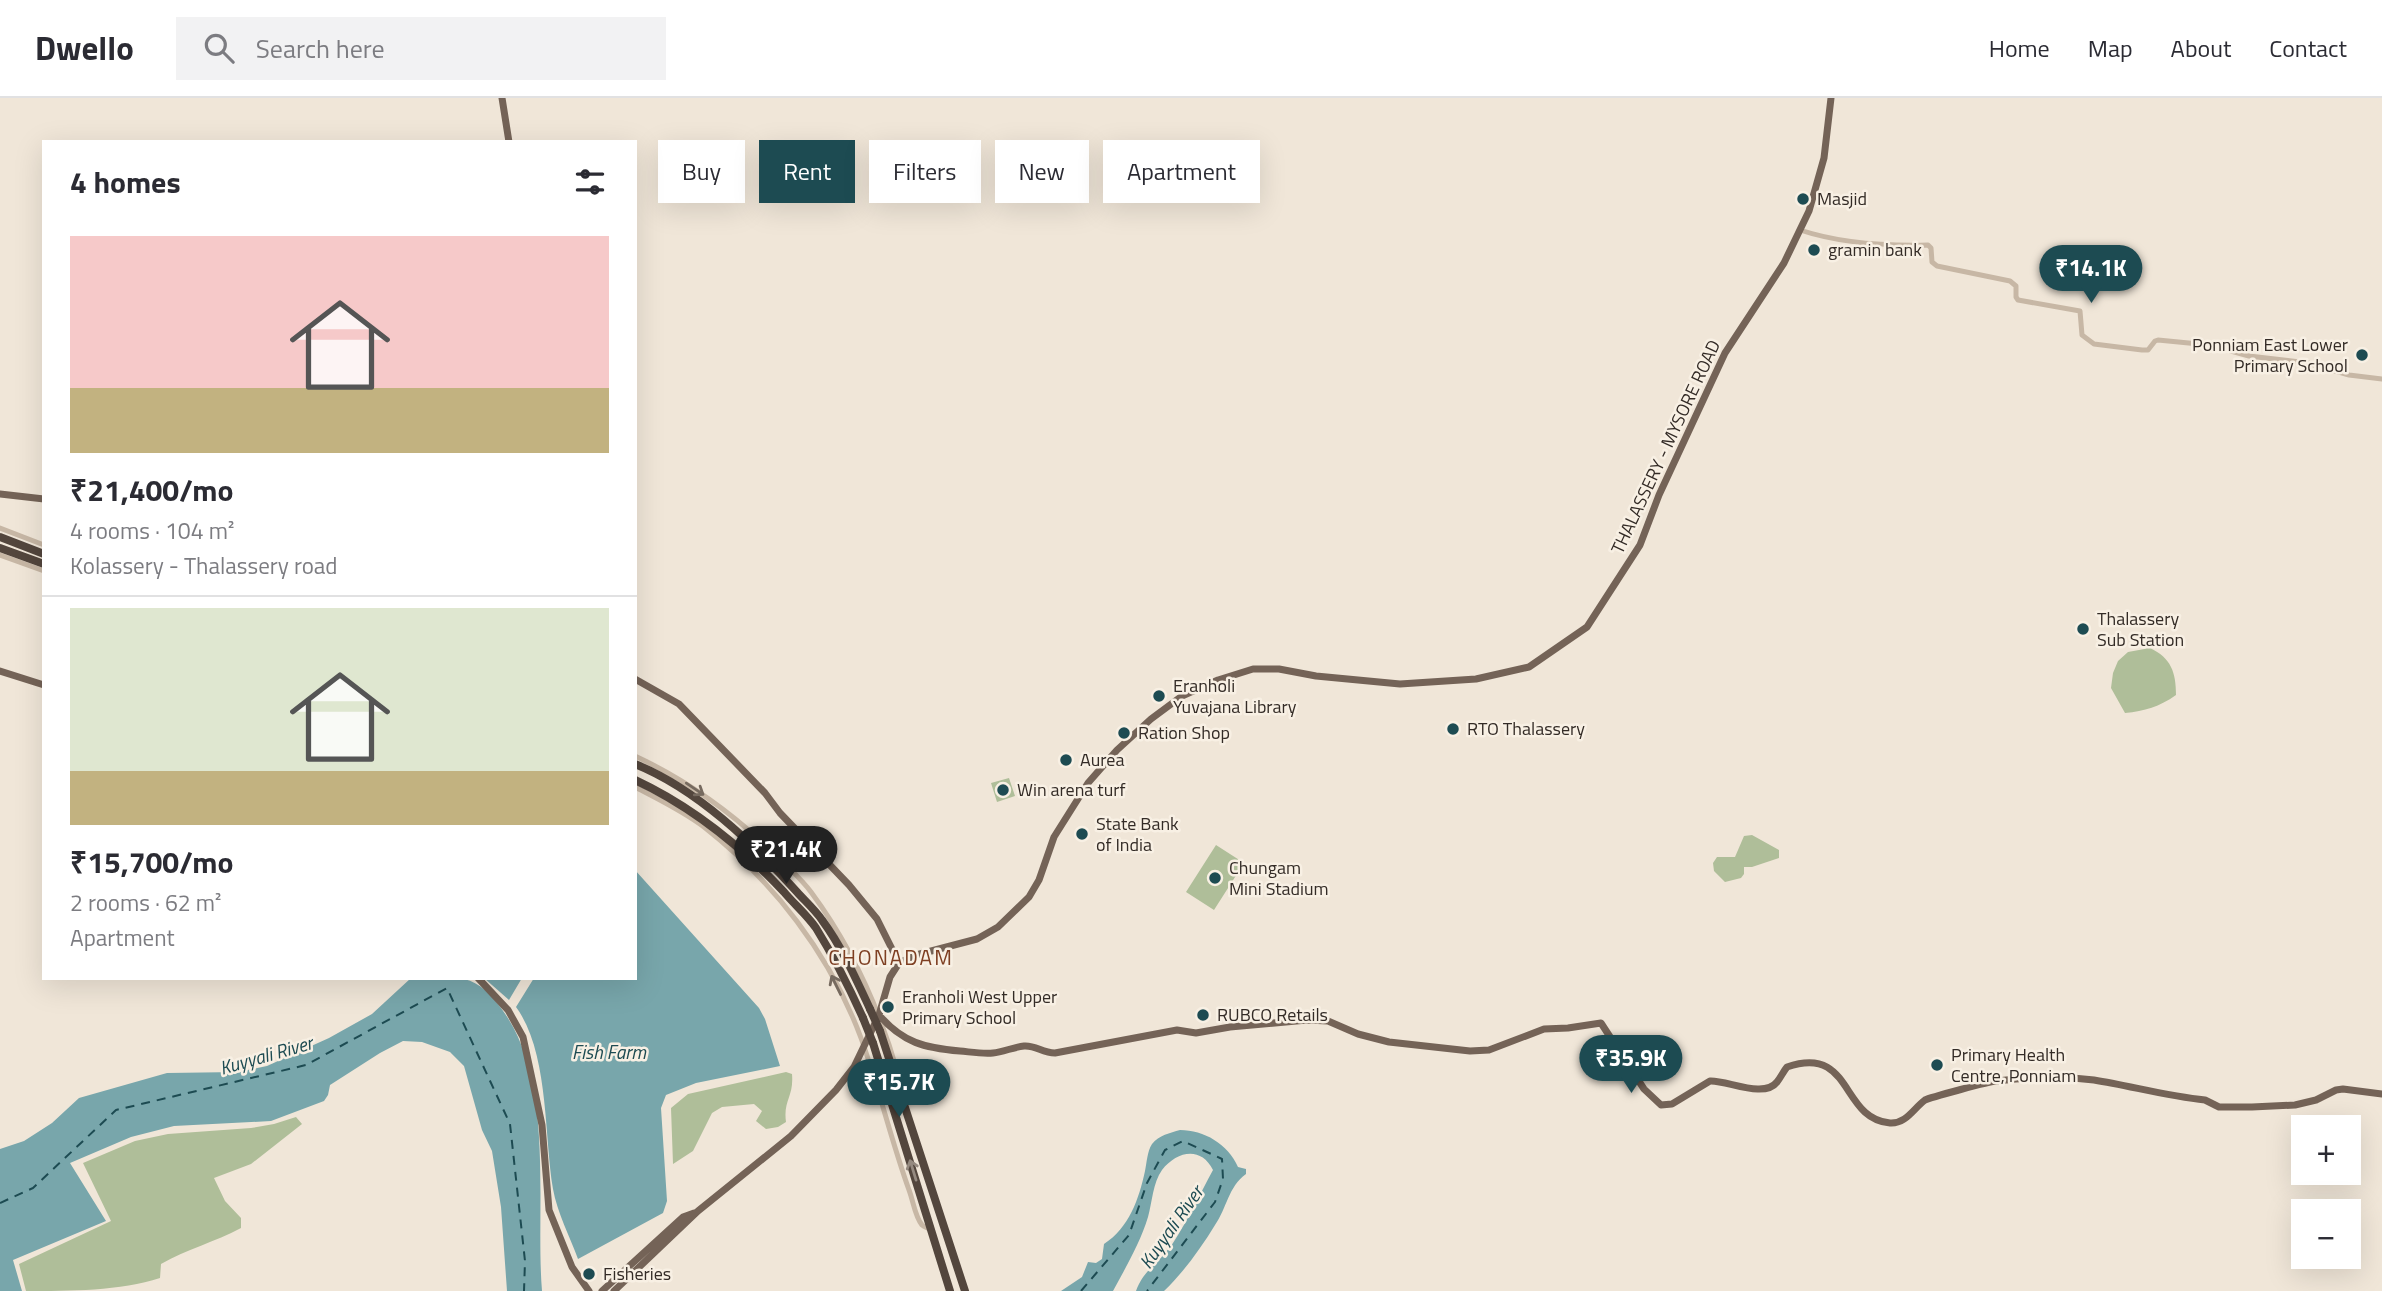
<!DOCTYPE html>
<html lang="en">
<head>
<meta charset="utf-8">
<style>
	:root { --surface:#fff; --page:#f2f2f3; --text:#2b2b33; --muted:#7c7c81; --line:#e1e1e2; --accent:#1d4b52 }
	body { margin:0; font-family:"Titillium Web",sans-serif; background:var(--page); color:var(--text); height:100vh; display:flex; flex-direction:column; font-size:26px; white-space:nowrap }
	* { box-sizing:border-box; margin:0 }
	p { font-size:23px; color:var(--muted) }
	.icon { flex:none; width:38px; height:38px; fill:none; stroke:currentColor; stroke-width:2; stroke-linecap:round; stroke-linejoin:round }
	.map { position:relative; flex:1; overflow:hidden }
	.panel { position:absolute; left:42px; top:42px; width:595px; height:840px; display:flex; flex-direction:column; background:var(--surface); border-radius:0px; box-shadow:0 7px 28px #0002 }
	.panel>* { flex:none }
	.hud { position:absolute; left:658px; top:42px; width:665px; height:63px; display:flex; gap:14px }
	.tools { position:absolute; left:2291px; top:1017px; display:grid; gap:14px }
	.tools a { display:grid; place-items:center; width:70px; height:70px; border-radius:0px; background:var(--surface); box-shadow:0 7px 28px #0002; font-size:35px }
	.price { position:absolute; translate:-50% -60px; padding:0 16px; border-radius:24px; background:var(--accent); color:#fff; font-size:23px; line-height:46px; filter:drop-shadow(0 2px 4px #0008) }
	.price::after { content:''; position:absolute; left:50%; top:42px; width:21px; height:16px; margin-left:-10px; background:inherit; clip-path:polygon(0 0,100% 0,50% 100%) }
	.price.active { background:#222; color:#fff }
	ul { padding:0; list-style:none }
	li { display:grid; align-content:center; gap:14px; height:371px; padding:0 28px }
	li+li { border-top:2px solid var(--line) }
	li span { display:grid; place-items:center; height:217px; border-radius:0px; color:#555 }
	li>.icon { margin-inline-start:auto }
	span .icon { width:126px; height:126px; fill:#fffc; stroke-width:1 }
	li b { font-size:30px }
	h2 { display:flex; justify-content:space-between; align-items:center; height:84px; padding:0 28px; font-size:30px }
	.pill { padding:0 24px; border-radius:0px; background:var(--surface); box-shadow:0 7px 28px #0002; font-size:24px; line-height:63px }
	.pill.active { background:var(--accent); color:#fff }
	header { display:flex; align-items:center; gap:42px; box-sizing:border-box; height:98px; padding:0 35px; background:var(--surface); border-bottom:2px solid var(--line) }
	header strong { font-size:33px }
	nav { display:flex; gap:38px; margin-inline-start:auto; font-size:24px }
	.search { width:490px; height:63px; background:var(--page); display:flex; align-items:center; gap:18px; box-sizing:border-box; padding:0 24px; border-radius:0px; color:var(--muted); font-size:26px }
	.map>svg:first-child { display:block }
	.green { fill:#afbe99 }
	.water { fill:#78a6ab }
	.lines { fill:none; stroke-linecap:round; stroke-linejoin:round }
	.ferry { stroke:#1d4b52; stroke-width:2; stroke-dasharray:9 7; stroke-linecap:butt }
	.minor { stroke:#c7b7a5; stroke-width:5 }
	.major { stroke:#746357; stroke-width:7 }
	.highway { stroke:#53463d; stroke-width:8 }
	.highway-bridge { stroke:#53463d; stroke-width:8 }
	.oneway { stroke:#766a5f }
	.oneway2 { stroke:#958a80 }
	.poi-dot { fill:#1d4b52; stroke:#f8f0e4; stroke-width:2.5 }
	.labels { text-anchor:middle; stroke-width:5; stroke-linejoin:round; paint-order:stroke }
	.poi-label { font-size:18px; fill:#332b26; stroke:#f8f0e4; text-anchor:start }
	.street-label { font-size:18px; fill:#332b26; stroke:#f8f0e4 }
	.water-label { font-size:19px; font-style:italic; fill:#1d4b52; stroke:#f8f0e4 }
	.quarter-label { font-size:21px; letter-spacing:2px; fill:#7e3f22; stroke:#f8f0e4 }
</style>
</head>
<body>
<header>
<strong>Dwello</strong>
<div class="search"><svg class="icon" aria-label="search" viewBox="0 0 24 24"><circle cx="10" cy="10" r="6"/><path d="M15 15l6 6"/></svg>Search here</div>
<nav><a>Home</a><a>Map</a><a>About</a><a>Contact</a></nav>
</header>
<div class="map">
<svg width="2382" height="1193" viewBox="0 0 2382 1193">
	<rect width="100%" height="100%" fill="#f0e6d8"/>
	<!-- green -->
	<path class="green" d="M2150 550C2171 560 2176 574 2176 597 2159 609 2145 613 2125 615L2111 590 2113 575 2118 563 2128 554Z
		M1009 680 1015 698 997 704 991 685Z
		M1752 737 1779 752V760L1752 769H1744V776L1741 780 1725 784 1714 773 1713 765 1717 759H1735L1744 738Z
		M1216 747 1244 765 1214 812 1186 794Z
		M786 974 792 976C794 999 783 1002 786 1024L778 1029 766 1031 756 1023 762 1013 754 1006 722 1009 712 1015 693 1053 673 1066 671 1010 688 996Z
		M296 1019 302 1026 251 1066 214 1080 225 1103 241 1120V1130C215 1144 187 1151 161 1166L160 1180C121 1193 69 1193 26 1193L19 1166 111 1123 83 1065 135 1043 168 1036 251 1030 274 1026Z"/>
	<!-- water -->
	<path class="water" d="M635 772 759 910 765 921 780 968 696 985 666 997 661 1010 667 1103 663 1115 578 1161C570 1139 557 1114 553 1091 544 1037 549 954 516 909L534 880H635Z
		M411 880C426 880 451 877 464 881 481 885 491 897 501 910 556 983 535 1107 542 1193H507L501 1109 492 1053 482 1032 464 968 450 954 422 944 403 943 380 955 330 987 328 997 324 1003 271 1023 174 1028 131 1039 70 1065 106 1123 13 1162 22 1193H0V1051L24 1043 52 1025 79 1000 167 975 238 974 267 968 329 940 372 916Z
		M484 880H522L509 902Z
		M1180 1032C1204 1032 1228 1046 1238 1069L1246 1071V1076C1228 1089 1227 1110 1215 1127 1201 1150 1183 1175 1164 1193H1136C1144 1171 1160 1164 1173 1145 1188 1122 1200 1096 1213 1072 1201 1048 1177 1053 1162 1072 1153 1084 1152 1105 1148 1119 1140 1145 1126 1169 1113 1193H1061L1082 1179 1088 1164 1096 1165 1102 1161 1104 1146C1129 1130 1139 1101 1145 1073 1147 1064 1147 1054 1152 1046 1159 1037 1170 1035 1180 1032Z"/>
	<g class="lines">
		<!-- ferry -->
		<path class="ferry" d="M0 1105 33 1090 116 1012 306 967 447 890 510 1026 525 1163 524 1193
			M1081 1193 1129 1137 1147 1085 1165 1052 1183 1043 1222 1061 1223 1081 1215 1104 1147 1193"/>
		<!-- minor -->
		<path class="minor" d="M1800 132C1839 145 1886 148 1928 147L1931 150 1932 164 1937 168 2010 183 2016 188V199L2018 202 2080 213 2082 237 2094 246 2142 252H2148L2155 243 2158 242 2209 247 2249 258 2308 265 2349 277 2382 281
			M0 430 44 447
			M0 457 44 473
			M635 658C691 684 739 720 782 763 792 773 803 783 811 794 851 848 880 912 898 976
			M635 689C658 701 683 713 704 729 774 784 830 856 861 940 879 990 891 1042 909 1092 913 1102 915 1119 922 1127 924 1129 928 1130 931 1132"/>
		<!-- major -->
		<path class="major" d="M502 0 509 44
			M0 396 44 401
			M0 573 44 587
			M635 581 679 606 765 695 780 715 849 787 877 821 899 865
			M478 880 508 912 523 939 542 1027 549 1112 572 1169 589 1193
			M879 917C903 945 925 950 960 953 971 954 982 956 993 955 1003 954 1014 949 1024 948 1036 947 1042 955 1055 955L1177 932 1196 935 1230 929 1307 922 1328 923 1358 936 1389 944 1470 953 1489 952 1544 931 1568 930 1601 925 1644 991 1661 1007 1672 1006 1710 983C1727 982 1764 1001 1777 984 1781 979 1783 974 1787 969 1853 946 1840 1021 1890 1025 1906 1026 1913 1011 1925 1002 1929 1000 1990 983 1997 983 2028 979 2063 978 2094 982 2131 988 2167 998 2205 1002L2219 1009H2252L2295 1007 2316 1002 2336 992 2343 991 2382 996
			M602 1193 683 1119 694 1115
			M614 1193 698 1113 791 1038 836 992 854 969 879 917 890 879 899 865 916 857 977 841 998 829 1029 799 1039 782 1054 739 1088 685 1117 652 1151 621 1182 598 1218 582 1253 571H1279L1316 578 1400 586 1476 581 1529 569 1587 529 1640 447 1659 397 1725 255 1784 165 1809 113 1824 60 1831 0"/>
		<!-- highway -->
		<path class="highway" d="M0 439 44 456
			M0 450 44 466
			M635 666C697 691 753 745 797 794 805 803 815 812 822 822 842 849 856 881 870 911
			M635 682C693 709 740 747 784 794 794 806 807 817 816 830 834 859 849 889 863 920
			M880 933 965 1193
			M873 945 950 1193
			M869 966 875 972 885 997"/>
		<!-- highway-bridge -->
		<path class="highway-bridge" d="M870 911 880 933
			M863 920 873 945"/>
	</g>
	<!-- one-way arrows -->
	<defs><path id="oneway-shaft" d="M-6 0H5M1.5-3L5.5 0L1.5 3" fill="none" stroke-width="1.6" stroke-linecap="round" stroke-linejoin="round" transform="scale(1.75)"/></defs>
	<g class="oneway">
		<use href="#oneway-shaft" transform="translate(695 691) rotate(34)"/>
		<use href="#oneway-shaft" transform="translate(836 887) rotate(-116)"/>
	</g>
	<use class="oneway2" href="#oneway-shaft" transform="translate(913 1072) rotate(-107)"/>
	<!-- markers -->
	<g class="poi-dot">
		<circle cx="1803" cy="101" r="7"/>
		<circle cx="1814" cy="152" r="7"/>
		<circle cx="2362" cy="257" r="7"/>
		<circle cx="2083" cy="531" r="7"/>
		<circle cx="1159" cy="598" r="7"/>
		<circle cx="1453" cy="631" r="7"/>
		<circle cx="1124" cy="635" r="7"/>
		<circle cx="1066" cy="662" r="7"/>
		<circle cx="1003" cy="692" r="7"/>
		<circle cx="1082" cy="736" r="7"/>
		<circle cx="1215" cy="780" r="7"/>
		<circle cx="888" cy="909" r="7"/>
		<circle cx="1203" cy="917" r="7"/>
		<circle cx="1937" cy="967" r="7"/>
		<circle cx="589" cy="1176" r="7"/>
	</g>
	<g class="labels">
		<!-- poi labels -->
		<g class="poi-label">
			<text x="1817" y="107">Masjid</text>
			<text x="1828" y="158">gramin bank</text>
			<text x="2348" y="253" text-anchor="end">Ponniam East Lower<tspan x="2348" dy="21">Primary School</tspan></text>
			<text x="2097" y="527">Thalassery<tspan x="2097" dy="21">Sub Station</tspan></text>
			<text x="1173" y="594">Eranholi<tspan x="1173" dy="21">Yuvajana Library</tspan></text>
			<text x="1467" y="637">RTO Thalassery</text>
			<text x="1138" y="641">Ration Shop</text>
			<text x="1080" y="668">Aurea</text>
			<text x="1017" y="698">Win arena turf</text>
			<text x="1096" y="732">State Bank<tspan x="1096" dy="21">of India</tspan></text>
			<text x="1229" y="776">Chungam<tspan x="1229" dy="21">Mini Stadium</tspan></text>
			<text x="902" y="905">Eranholi West Upper<tspan x="902" dy="21">Primary School</tspan></text>
			<text x="1217" y="923">RUBCO Retails</text>
			<text x="1951" y="963">Primary Health<tspan x="1951" dy="21">Centre, Ponniam</tspan></text>
			<text x="603" y="1182">Fisheries</text>
		</g>
		<!-- street labels -->
		<g class="street-label">
			<text transform="translate(1666 349) rotate(-65)" y="6">THALASSERY - MYSORE ROAD</text>
		</g>
		<!-- water labels -->
		<g class="water-label">
			<text x="609" y="961">Fish Farm</text>
			<text transform="translate(266 957) rotate(-16)" y="7">Kuyyali River</text>
			<text transform="translate(1171 1129) rotate(-55)" y="7">Kuyyali River</text>
		</g>
		<!-- quarter labels -->
		<g class="quarter-label">
			<text x="891" y="867">CHONADAM</text>
		</g>
	</g>
</svg>
<div class="tools">
<a>+</a>
<a>−</a>
</div>
<b class="price" style="left:2091px;top:207px">₹14.1K</b>
<b class="price active" style="left:786px;top:788px">₹21.4K</b>
<b class="price" style="left:1631px;top:997px">₹35.9K</b>
<b class="price" style="left:899px;top:1021px">₹15.7K</b>
<div class="hud">
<a class="pill">Buy</a>
<a class="pill active">Rent</a>
<a class="pill">Filters</a>
<a class="pill">New</a>
<a class="pill">Apartment</a>
</div>
<section class="panel">
<h2>4 homes<svg class="icon" aria-label="filters" viewBox="0 0 24 24"><path d="M4 7h16M4 17h16"/><circle cx="9" cy="7" r="2"/><circle cx="15" cy="17" r="2"/></svg></h2>
<ul>
<li><span style="background:linear-gradient(#f6c9c9 70%,#c2b280 0)"><svg class="icon" aria-label="home" viewBox="0 0 24 24"><path d="M3 11l9-7 9 7M6 9v11h12V9"/></svg></span><div><b>₹21,400/mo</b><p>4 rooms · 104 m²</p><p>Kolassery - Thalassery road</p></div></li>
<li><span style="background:linear-gradient(#dfe7d0 75%,#c2b280 0)"><svg class="icon" aria-label="home" viewBox="0 0 24 24"><path d="M3 11l9-7 9 7M6 9v11h12V9"/></svg></span><div><b>₹15,700/mo</b><p>2 rooms · 62 m²</p><p>Apartment</p></div></li>
</ul>
</section>
</div>
</body>
</html>
